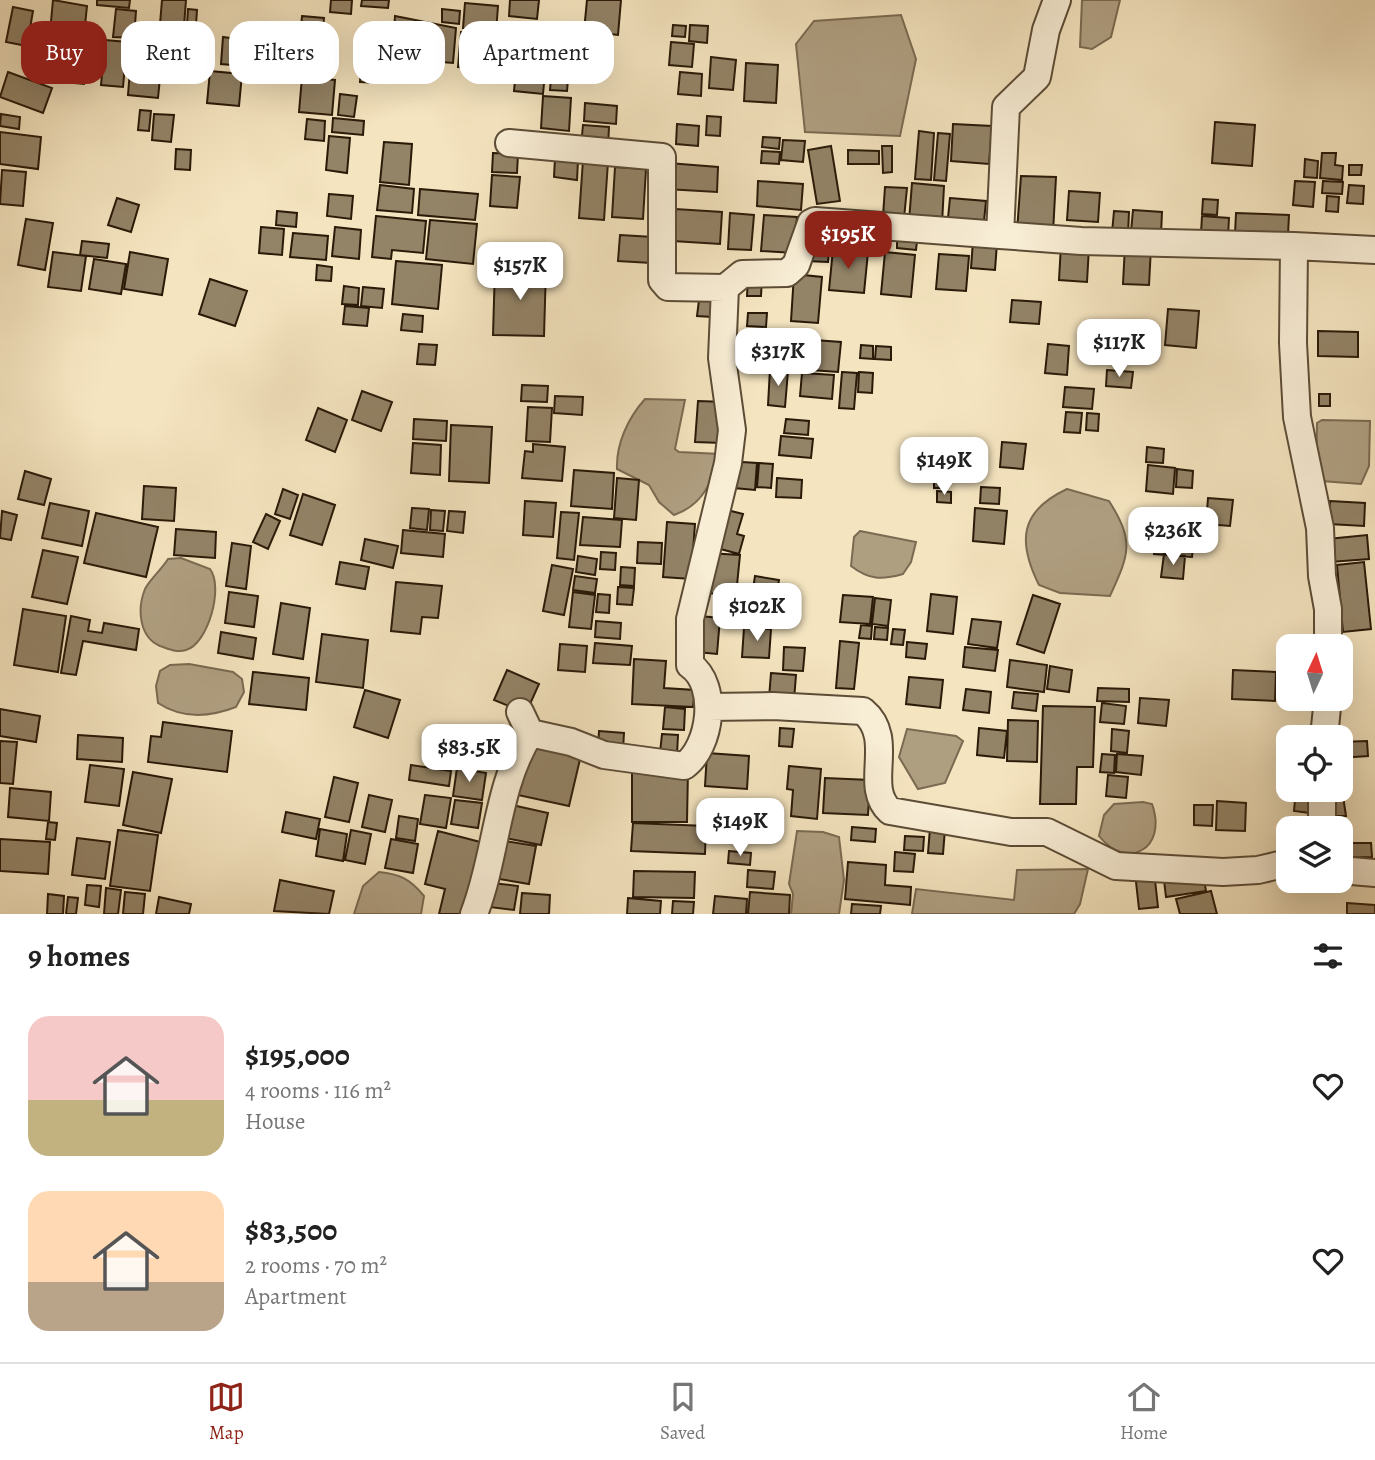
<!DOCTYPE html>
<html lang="en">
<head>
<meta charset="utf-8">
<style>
	:root { --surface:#fff; --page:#f2f2f2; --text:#222; --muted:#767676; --line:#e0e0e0; --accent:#8f2418 }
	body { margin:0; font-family:Alegreya,serif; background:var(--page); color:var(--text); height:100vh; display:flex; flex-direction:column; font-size:26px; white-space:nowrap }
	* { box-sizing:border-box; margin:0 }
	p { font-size:23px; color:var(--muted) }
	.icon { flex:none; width:38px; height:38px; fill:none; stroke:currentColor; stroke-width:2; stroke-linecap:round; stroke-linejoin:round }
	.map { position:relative; height:914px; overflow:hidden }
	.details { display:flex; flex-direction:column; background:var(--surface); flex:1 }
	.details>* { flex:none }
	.hud { position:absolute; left:21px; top:21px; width:700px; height:63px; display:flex; gap:14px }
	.needle { width:46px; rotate:4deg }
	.controls { position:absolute; left:1276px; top:634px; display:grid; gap:14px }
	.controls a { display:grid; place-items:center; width:77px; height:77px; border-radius:14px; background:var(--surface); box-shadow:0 7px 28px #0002; font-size:35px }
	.price { position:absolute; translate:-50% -60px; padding:0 16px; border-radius:14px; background:#fff; color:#222; font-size:23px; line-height:46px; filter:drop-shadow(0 2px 4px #0008) }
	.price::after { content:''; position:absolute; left:50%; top:42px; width:21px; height:16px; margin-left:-10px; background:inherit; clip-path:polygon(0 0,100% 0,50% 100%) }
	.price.selected { background:var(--accent); color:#fff }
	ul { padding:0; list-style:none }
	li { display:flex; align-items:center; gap:21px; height:175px; padding:0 28px }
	li span { display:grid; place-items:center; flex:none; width:196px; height:140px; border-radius:21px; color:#555 }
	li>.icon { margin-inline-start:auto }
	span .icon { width:84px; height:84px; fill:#fffc; stroke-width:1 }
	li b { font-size:30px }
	h2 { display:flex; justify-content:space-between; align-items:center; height:84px; padding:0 28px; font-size:30px }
	.pill { padding:0 24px; border-radius:21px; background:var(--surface); box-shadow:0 7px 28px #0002; font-size:24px; line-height:63px }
	.pill.selected { background:var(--accent); color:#fff }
	.dock { display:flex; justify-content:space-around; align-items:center; height:98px; border-top:2px solid var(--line); background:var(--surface); font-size:19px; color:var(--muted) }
	.dock a { display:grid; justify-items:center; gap:4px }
	.dock .selected { color:var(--accent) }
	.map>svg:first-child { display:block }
	.water { fill:#af9f81; stroke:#7a6a51; stroke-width:2 }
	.building { fill:#938367; stroke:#2a1a08; stroke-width:2 }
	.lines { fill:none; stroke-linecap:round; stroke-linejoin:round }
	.street-casing { stroke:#5c4c36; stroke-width:30 }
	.street { stroke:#f8edd5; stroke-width:26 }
</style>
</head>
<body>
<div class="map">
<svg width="1375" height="914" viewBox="0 0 1375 914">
	<rect width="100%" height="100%" fill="#f4e4bf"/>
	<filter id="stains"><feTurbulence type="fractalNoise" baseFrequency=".00286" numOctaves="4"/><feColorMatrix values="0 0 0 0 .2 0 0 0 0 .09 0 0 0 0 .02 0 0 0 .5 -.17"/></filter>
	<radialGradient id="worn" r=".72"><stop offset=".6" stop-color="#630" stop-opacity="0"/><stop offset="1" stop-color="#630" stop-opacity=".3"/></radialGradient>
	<!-- water -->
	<path class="water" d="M1082 0H1120L1111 37 1092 49 1080 47Z
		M901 15 916 59 900 136 805 132 796 44 814 21Z
		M645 399 685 400 675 449 679 452 720 454C712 482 703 505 674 515L659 502 649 485 617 469C616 444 628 418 645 399Z
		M1322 420 1370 421 1369 466 1361 484 1321 481 1316 477 1317 423Z
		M1067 489 1109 501C1135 542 1129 554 1110 596L1060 593 1039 585C1017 541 1020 511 1067 489Z
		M860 531 916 542 911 562 903 574C882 580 869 580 851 566L854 537Z
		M181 558 210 569C224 587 208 644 186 650 177 653 169 649 160 646 139 637 137 609 145 589 150 579 162 569 168 559Z
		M189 664 233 672 242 679 244 692 236 707C210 717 182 719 158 703L156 686 160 671 170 665Z
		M907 729 956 736 963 741 945 783 918 789 899 757Z
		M726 800C738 800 754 798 764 806 769 809 770 814 770 820 771 841 750 843 734 844 720 831 714 816 726 800Z
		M1143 802 1152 804C1168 849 1127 871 1099 836L1104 815 1114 804Z
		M797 831 823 832 839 837 844 880 839 914H791L793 894 789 884Z
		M1088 869 1080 904 1074 914H912L916 889 1014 900 1017 870Z
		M379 872C400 874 410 879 424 896L421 914H354L363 886Z"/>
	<!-- building -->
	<path class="building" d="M53 0 87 6 84 35 50 32Z
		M97 0H130L129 8 97 5Z
		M162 0H186L184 26 160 24Z
		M331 0H352L351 14 330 12Z
		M362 0H389L388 8 361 6Z
		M510 0H539L537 19 509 16Z
		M587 0H621L618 35 584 31Z
		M465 3 498 6 496 32 463 28Z
		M13 7 33 11 27 46 6 42Z
		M116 9 136 11 134 38 113 37Z
		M188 9 197 10 196 25 187 24Z
		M442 9 460 11 459 24 442 22Z
		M302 16 324 18 319 74 297 72Z
		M395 16 456 28 453 63 392 58Z
		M673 25 686 26 685 37 672 36Z
		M690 25 708 26 707 43 689 41Z
		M363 28 383 29 380 83 360 82Z
		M461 32 511 36 507 71 458 67Z
		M46 35 69 38 68 48 87 50 84 84 42 80Z
		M223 37 246 40 243 66 221 64Z
		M519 39 548 42 543 94 514 91Z
		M105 40 127 42 123 87 101 85Z
		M671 42 694 44 692 67 669 65Z
		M132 45 163 48 158 98 128 95Z
		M711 57 736 60 733 90 709 88Z
		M746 63 778 65 776 103 744 101Z
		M552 67 569 68 567 91 550 90Z
		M210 71 242 74 239 106 207 103Z
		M8 72 52 88 43 113 0 97Z
		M680 72 702 74 701 96 678 94Z
		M302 77 335 80 332 115 299 112Z
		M340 94 357 96 354 117 338 115Z
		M543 96 571 98 569 131 541 128Z
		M585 103 617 106 616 124 584 121Z
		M140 110 151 111 149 131 138 130Z
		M1 114 20 117 19 129 0 126Z
		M154 114 174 115 171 142 152 140Z
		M707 116 721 117 720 136 706 135Z
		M333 118 364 121 363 135 332 132Z
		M307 119 325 121 324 141 305 139Z
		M1215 122 1255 125 1252 166 1212 163Z
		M677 124 699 126 698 146 676 144Z
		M953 124 992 126 989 164 951 161Z
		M583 125 609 127 608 148 581 146Z
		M919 131 934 133 931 180 915 179Z
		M0 132 41 137 38 169 0 164Z
		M938 133 950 134 946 181 934 180Z
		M329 136 350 138 347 173 326 170Z
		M763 137 780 138 779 149 762 147Z
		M783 140 805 141 803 162 781 160Z
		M384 142 412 144 409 185 380 182Z
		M831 146 840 201 817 204 808 150Z
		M882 146H892V172L883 173Z
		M176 149 191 150 190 170 175 169Z
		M848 150 879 151V164H848Z
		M762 151 780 152 779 164 761 163Z
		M493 153 518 154 517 173 492 172Z
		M1322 153H1336L1335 165 1343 166 1342 180 1320 178Z
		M555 158 578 160 577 180 554 177Z
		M1305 159 1318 161 1317 178 1304 177Z
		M583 160 608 162 604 220 579 218Z
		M668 163 718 167 717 192 666 189Z
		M1349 165H1362L1361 175H1349Z
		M615 167 646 169 643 219 612 217Z
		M2 170 26 172 23 206 0 204Z
		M492 175 520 177 517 208 490 206Z
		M1021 176 1056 177 1053 233 1017 231Z
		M758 181 803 184 801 210 757 206Z
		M1295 181 1315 182 1313 207 1293 205Z
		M1323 181 1343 182 1342 194 1322 193Z
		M912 183 944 186 942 224 909 221Z
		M380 185 414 189 412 213 377 210Z
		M1349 185 1364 186 1363 204 1347 203Z
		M885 187 907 188 904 218 883 216Z
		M420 189 478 194 475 220 418 215Z
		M1069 191 1100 193 1098 222 1067 220Z
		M329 194 353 196 351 219 327 216Z
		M1327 196 1339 197 1338 212 1326 211Z
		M117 198 139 205 131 232 108 225Z
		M950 198 986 201 984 221 948 218Z
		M1203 199 1218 200 1217 215 1202 214Z
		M675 209 722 212 720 244 673 241Z
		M1133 210 1162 212 1161 234 1131 232Z
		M277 211 297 213 296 227 276 225Z
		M1114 211 1129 212 1128 234 1112 233Z
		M730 213 754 215 751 250 728 249Z
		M1236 213 1289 215 1288 235 1235 234Z
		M764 215 797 217 794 253 761 251Z
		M376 216 426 221 423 253 392 250 391 259 372 257Z
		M1202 216 1229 218 1228 236 1201 233Z
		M26 219 53 223 45 270 18 265Z
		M430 220 477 224 473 264 426 259Z
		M816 225 831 226 828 262 807 261Z
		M261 227 284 229 282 255 259 253Z
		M335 227 361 230 359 259 332 256Z
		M839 229 880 232 879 248 838 245Z
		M293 233 328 236 326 260 290 257Z
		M620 235 653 237 651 263 618 261Z
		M897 240 917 241 916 250 897 248Z
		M82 241 109 244 107 258 80 255Z
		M973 241 997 243 995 270 971 268Z
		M1061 245 1089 247 1087 282 1059 280Z
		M1125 246 1151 247 1149 285 1123 284Z
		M833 249 868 252 864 293 829 290Z
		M53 252 86 256 81 291 48 287Z
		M130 252 168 259 162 295 124 289Z
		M885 252 915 255 911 297 881 294Z
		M939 254 969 256 966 291 936 289Z
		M94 259 126 264 121 294 89 289Z
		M396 261 442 265 438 309 392 304Z
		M317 265 332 267 331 281 316 280Z
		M495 267 546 268 544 336 493 335Z
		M794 274 822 277 818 323 791 321Z
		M748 277H762L761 296H747Z
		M210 279 247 291 235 326 199 314Z
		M344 286 359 288 358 305 342 304Z
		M363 287 384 289 382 308 361 306Z
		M699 300H713L712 317 697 316Z
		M1012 300 1041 302 1039 324 1010 322Z
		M345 306 369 308 367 326 343 324Z
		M1168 309 1199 311 1196 348 1165 345Z
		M748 313H767L766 327 747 326Z
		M403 314 423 316 422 332 401 330Z
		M1318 331 1358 332V357L1318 356Z
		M814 340 841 342 838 372 811 370Z
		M419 344 437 345 435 365 417 364Z
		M1048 344 1069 346 1067 375 1045 373Z
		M861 345 873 346V359L860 358Z
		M876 346 891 347V360L875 359Z
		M770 369 788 371 785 407 768 405Z
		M1107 370 1133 372 1131 388 1106 386Z
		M842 372 857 373 854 409 839 408Z
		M859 372 873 373 872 393 858 392Z
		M802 373 834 375 832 399 800 396Z
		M522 385 548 386 547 402 521 401Z
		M1065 387 1094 389 1092 409 1063 407Z
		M362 391 392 402 381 431 352 420Z
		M1319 394H1330V406H1319Z
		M555 396 583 397 582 415 554 413Z
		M698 401 725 402 722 443 695 442Z
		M528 407 552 408 550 442 526 441Z
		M318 408 347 420 335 452 306 440Z
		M1066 412 1082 413 1080 433 1064 432Z
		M1087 413 1099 414 1098 431 1086 430Z
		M414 419 447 421 446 441 413 439Z
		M786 419 809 421 808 435 784 433Z
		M451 425 492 427 489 483 449 481Z
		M781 436 813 439 811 458 779 455Z
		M1002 442 1026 444 1023 469 1000 467Z
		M413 443 441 445 440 475 411 473Z
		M533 444 565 447 562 481 522 478 525 451 533 452Z
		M1147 447 1164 449 1163 463 1146 462Z
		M742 462 757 463 755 490 734 488 735 476Z
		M759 463 773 464 771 488 757 487Z
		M1148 465 1175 468 1173 494 1146 491Z
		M1177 469 1193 471 1192 488 1176 487Z
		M574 470 614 473 612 509 571 506Z
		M25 471 51 479 44 505 18 499Z
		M934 476 945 477V488H934Z
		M617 478 639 480 636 520 614 518Z
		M777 478 802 480 801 498 776 497Z
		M144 486 176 488 174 521 142 519Z
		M981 487 1000 488 999 504 980 503Z
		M283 489 298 495 290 519 275 514Z
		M937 491 951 492V503L937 502Z
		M303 494 335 505 322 545 290 535Z
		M1208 498 1233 500 1230 526 1206 524Z
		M525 501 556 503 553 537 523 535Z
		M1330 501 1365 503 1364 526 1329 524Z
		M50 503 89 511 82 546 42 538Z
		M412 508 429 509 427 530 410 528Z
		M975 508 1007 511 1004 544 973 541Z
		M723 509 743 514 737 534 744 536 739 554 713 547Z
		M431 510 445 511 443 531 430 530Z
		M2 511 17 515 11 540 0 538Z
		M449 511 465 512 463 533 447 531Z
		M561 512 579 513 574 560 557 558Z
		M96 513 158 527 146 577 84 563Z
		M266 514 280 521 268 549 253 542Z
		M583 517 622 520 620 547 580 545Z
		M667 522 695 524 691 579 663 577Z
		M1157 524 1195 528 1192 557 1154 554Z
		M176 529 216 532 215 558 174 555Z
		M403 530 445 534 443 557 401 553Z
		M1367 535 1369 559 1330 562 1328 539Z
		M365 539 398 546 393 568 361 560Z
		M638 542 662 543 661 564 637 563Z
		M232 543 251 546 246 589 226 586Z
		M43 550 78 557 67 604 32 597Z
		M601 552 616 553 615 570 600 569Z
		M708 553 740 555 736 595 705 593Z
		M1164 554 1185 556 1183 579 1161 577Z
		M578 556 597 559 595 575 576 572Z
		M340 562 369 567 365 589 336 584Z
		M1364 562 1371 629 1343 632 1337 565Z
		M552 565 573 569 564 615 543 611Z
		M621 567 635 568 634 586 620 585Z
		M575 576 597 579 595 593 573 590Z
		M755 576 779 580 774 606 751 603Z
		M396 582 442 586 438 618 422 617 420 634 391 631Z
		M618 587 634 588 632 605 617 604Z
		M229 592 258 596 254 627 225 623Z
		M573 592 595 595 591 629 569 627Z
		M598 594 610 595 609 613 596 612Z
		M931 594 957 597 953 634 927 631Z
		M843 595 873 597 870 624 840 622Z
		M1033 595 1060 604 1044 653 1017 644Z
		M875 598 891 600 888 626 872 624Z
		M281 603 310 608 303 659 273 654Z
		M23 609 66 616 58 672 14 665Z
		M71 616 90 620 88 631 102 633 104 623 139 629 136 650 83 641 76 675 61 673Z
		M700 616 720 618 717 654 697 652Z
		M972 619 1001 622 997 648 968 644Z
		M596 621 621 623 620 639 595 637Z
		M861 625 872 626 871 639 859 638Z
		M875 627 888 628 887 640 874 639Z
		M744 628 771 629 769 658 742 657Z
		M893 629 905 630 903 645 891 644Z
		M221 632 256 638 253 659 218 653Z
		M322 634 368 640 363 688 316 682Z
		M840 641 859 643 854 689 836 688Z
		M907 642 927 644 925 659 906 657Z
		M595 643 632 646 630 665 593 663Z
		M560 644 587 646 585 672 558 670Z
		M784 647 805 648 803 671 783 670Z
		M965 647 998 650 995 671 963 667Z
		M634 659 666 661 664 688 695 690 693 707 632 704Z
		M1010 660 1047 665 1044 692 1007 687Z
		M1050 666 1072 670 1069 692 1047 689Z
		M507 670 539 684 526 713 494 700Z
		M1233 670 1276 672 1275 701 1232 699Z
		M253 672 309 678 306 710 249 704Z
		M771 673 796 675 794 700 769 698Z
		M909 677 943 680 940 708 906 704Z
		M1098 688 1129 689V702L1097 701Z
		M966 689 991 692 989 713 963 710Z
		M365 690 400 700 388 738 354 727Z
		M1014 692 1038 694 1036 711 1012 708Z
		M1140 698 1169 700 1166 726 1138 723Z
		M1102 703 1126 706 1124 724 1100 722Z
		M1043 706 1095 707 1093 767H1077L1076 804H1040Z
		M665 707 685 709 684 730 663 729Z
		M0 709 40 716 36 742 0 736Z
		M1008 720 1038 721 1037 762 1007 761Z
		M163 722 232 731 227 772 148 762 151 736 161 737Z
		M780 728 794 729 792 747 779 746Z
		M979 728 1007 731 1004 758 977 755Z
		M452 729 468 731 464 759 447 757Z
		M1112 729 1129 731 1127 753 1111 751Z
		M599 731 624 733 623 749 598 747Z
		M662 734 678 735 677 755 660 753Z
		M78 735 123 738 122 762 77 759Z
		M0 741 17 742 13 784 0 783Z
		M1367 741 1368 756 1340 758V742Z
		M530 743 581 755 569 806 518 795Z
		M471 745 493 748 491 764 469 760Z
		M707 753 749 756 747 789 705 786Z
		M1102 754 1115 755 1114 773 1100 772Z
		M1117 754 1143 756 1141 775 1116 772Z
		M90 765 124 769 119 806 85 802Z
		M411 765 451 771 449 786 409 780Z
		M789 766 821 769 817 819 791 816 793 790 787 789Z
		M457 768 486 773 482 800 453 796Z
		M632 769 688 770 687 822H632Z
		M133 772 172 779 161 833 123 825Z
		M1108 775 1128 777 1126 798 1106 796Z
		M1340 776 1346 816H1331L1330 789H1340Z
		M334 777 358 783 349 822 325 817Z
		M825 778 870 780 868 815 823 813Z
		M10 788 51 792 49 821 8 817Z
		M1296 789 1319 791 1318 814 1294 811Z
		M369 795 392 800 385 832 362 827Z
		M425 795 451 798 446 828 420 824Z
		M455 800 482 803 478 828 451 824Z
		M1217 801 1246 803 1245 831 1216 830Z
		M512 805 548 813 541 845 506 838Z
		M1194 805H1213L1212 826 1194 825Z
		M286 812 320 819 316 839 282 832Z
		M399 816 418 819 415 841 396 838Z
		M1288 817 1314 818V828H1288V845H1287Z
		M48 822 57 823 55 840 46 839Z
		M633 823 706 826 705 854 631 851Z
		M852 827 876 829 875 842 851 840Z
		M930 828 945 829 943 854 928 853Z
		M320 829 347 834 343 861 316 856Z
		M118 830 158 835 150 891 110 886Z
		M351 830 371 834 365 864 345 860Z
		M438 831 488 844 470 914H439L445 889 425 884Z
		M905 836 924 837 923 851 904 850Z
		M77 838 110 842 105 879 72 875Z
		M0 839 50 842 48 874 0 871Z
		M391 839 418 844 413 873 385 868Z
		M505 841 536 846 529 884 499 879Z
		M1340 843H1371L1372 857 1340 858Z
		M729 851 751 853 750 865 728 863Z
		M895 852 915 854 913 872 894 871Z
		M848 862 886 865 885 885 911 887 910 905 845 899Z
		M748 870 775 872 773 889 747 887Z
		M634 871 695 872 694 898 633 897Z
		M1154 871 1158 907 1139 909 1135 873Z
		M1203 874 1206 891 1166 897 1164 880Z
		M280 880 334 891 329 914 274 911Z
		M492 883 518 886 514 910 489 907Z
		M87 885 101 886 99 907 85 905Z
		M106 888 121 890 118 914H104Z
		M1211 891 1217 914H1180L1176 899Z
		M125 892 145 894 143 914H123Z
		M750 892 790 895 789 914H748Z
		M522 893 550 895 549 914H520Z
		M48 894 64 896 63 914H47Z
		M715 896 747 899 746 914H713Z
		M68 897 78 898 76 914H66Z
		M159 897 191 904 189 914H156Z
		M628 898 661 901 660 914H627Z
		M673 901 694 902 693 914H672Z
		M1347 903 1375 905V914H1347Z
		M852 904 881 906 880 914H851Z"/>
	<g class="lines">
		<defs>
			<path id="street" d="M1057 0 1046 30 1037 77 1006 107 1000 235 1081 241 1294 246
				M509 143 662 157V280L668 287 725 288 742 274 787 273 796 265 811 223 815 221 1000 235
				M1328 646V609L1322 576 1320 528 1297 417 1293 343 1294 246 1375 250
				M709 707 773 706 863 711C897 739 862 786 890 811L1011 832H1047L1116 866 1223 872 1258 870 1288 863
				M520 712 530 733 571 742 604 755 684 766C711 747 719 685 690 665V619L728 463 732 430 722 358 725 288
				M1324 737 1328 698
				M1322 828V789
				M1340 870 1375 873
				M474 914C497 855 496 787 530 733"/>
		</defs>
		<!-- street casing -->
		<use href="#street" class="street-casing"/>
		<!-- street -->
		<use href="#street" class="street"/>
	</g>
	<rect width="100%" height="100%" filter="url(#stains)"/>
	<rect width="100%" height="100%" fill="url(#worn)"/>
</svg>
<div class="controls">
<a><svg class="needle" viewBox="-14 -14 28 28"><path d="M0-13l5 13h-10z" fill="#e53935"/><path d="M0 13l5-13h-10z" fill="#767676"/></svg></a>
<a><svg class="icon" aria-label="locate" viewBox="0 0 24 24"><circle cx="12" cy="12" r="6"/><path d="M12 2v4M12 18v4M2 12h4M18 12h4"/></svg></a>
<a><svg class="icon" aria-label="layers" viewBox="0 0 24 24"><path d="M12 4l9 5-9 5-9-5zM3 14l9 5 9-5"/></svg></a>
</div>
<b class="price selected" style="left:848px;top:271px">$195K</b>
<b class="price" style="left:520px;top:302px">$157K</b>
<b class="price" style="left:1119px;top:379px">$117K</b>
<b class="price" style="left:778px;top:388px">$317K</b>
<b class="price" style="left:944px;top:497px">$149K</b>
<b class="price" style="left:1173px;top:567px">$236K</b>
<b class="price" style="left:757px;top:643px">$102K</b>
<b class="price" style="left:469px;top:784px">$83.5K</b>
<b class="price" style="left:740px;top:858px">$149K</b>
<div class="hud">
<a class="pill selected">Buy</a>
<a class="pill">Rent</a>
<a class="pill">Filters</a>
<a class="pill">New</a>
<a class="pill">Apartment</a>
</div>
</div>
<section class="details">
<h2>9 homes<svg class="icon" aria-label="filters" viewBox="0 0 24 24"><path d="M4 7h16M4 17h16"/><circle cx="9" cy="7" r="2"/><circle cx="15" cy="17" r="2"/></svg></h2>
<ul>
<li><span style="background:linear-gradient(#f6c9c9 60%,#c2b280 0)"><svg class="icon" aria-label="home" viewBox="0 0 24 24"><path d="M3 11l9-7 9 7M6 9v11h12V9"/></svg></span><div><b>$195,000</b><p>4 rooms · 116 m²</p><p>House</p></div><svg class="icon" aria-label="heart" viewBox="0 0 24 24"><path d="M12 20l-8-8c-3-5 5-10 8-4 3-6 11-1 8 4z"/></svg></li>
<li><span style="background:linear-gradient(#ffd9b3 65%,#b9a48a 0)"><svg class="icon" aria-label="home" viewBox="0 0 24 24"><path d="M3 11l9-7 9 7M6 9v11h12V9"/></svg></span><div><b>$83,500</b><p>2 rooms · 70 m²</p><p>Apartment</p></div><svg class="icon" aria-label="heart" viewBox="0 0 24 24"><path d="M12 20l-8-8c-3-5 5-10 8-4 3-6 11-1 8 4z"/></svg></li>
</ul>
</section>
<nav class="dock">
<a class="selected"><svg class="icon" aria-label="map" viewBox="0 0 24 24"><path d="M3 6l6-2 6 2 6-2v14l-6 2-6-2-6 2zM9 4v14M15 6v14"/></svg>Map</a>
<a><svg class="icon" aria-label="saved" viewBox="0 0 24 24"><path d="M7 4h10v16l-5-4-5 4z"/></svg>Saved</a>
<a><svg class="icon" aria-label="home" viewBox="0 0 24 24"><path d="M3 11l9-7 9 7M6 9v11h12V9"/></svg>Home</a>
</nav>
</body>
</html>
